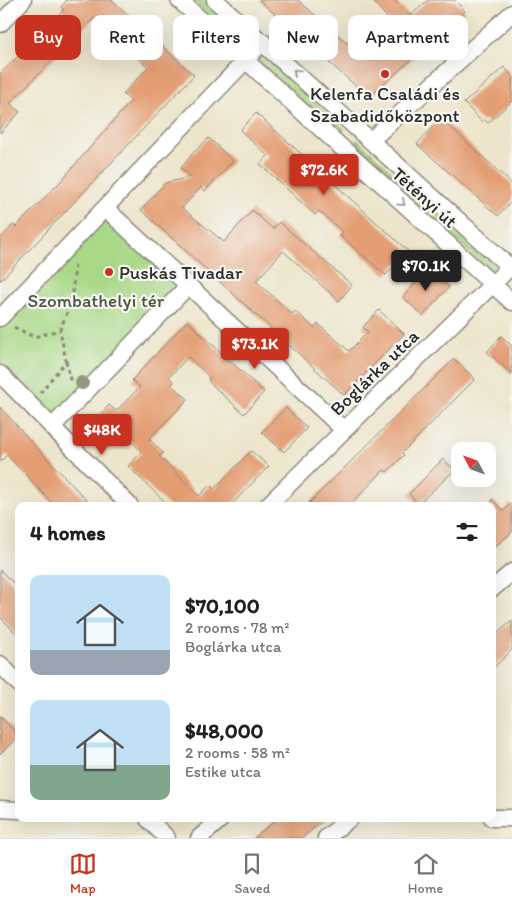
<!DOCTYPE html>
<html lang="en">
<head>
<meta charset="utf-8">
<style>
	:root { --surface:#fff; --page:#f6f6f6; --text:#202124; --muted:#757577; --line:#e0e0e0; --accent:#c8321e }
	body { margin:0; font-family:Itim,sans-serif; background:var(--page); color:var(--text); height:100vh; display:flex; flex-direction:column; font-size:19px; white-space:nowrap }
	* { box-sizing:border-box; margin:0 }
	p { font-size:16px; color:var(--muted) }
	.icon { flex:none; width:28px; height:28px; fill:none; stroke:currentColor; stroke-width:2; stroke-linecap:round; stroke-linejoin:round }
	.map { position:relative; flex:1; overflow:hidden }
	.panel { position:absolute; left:15px; top:502px; width:481px; height:320px; display:flex; flex-direction:column; background:var(--surface); border-radius:10px; box-shadow:0 5px 20px #0002 }
	.panel>* { flex:none }
	.guide { position:absolute; left:15px; top:15px; width:482px; height:45px; display:flex; gap:10px }
	.needle { width:32px; rotate:311deg }
	.buttons { position:absolute; left:451px; top:442px; display:grid; gap:10px }
	.buttons a { display:grid; place-items:center; width:45px; height:45px; border-radius:10px; background:var(--surface); box-shadow:0 5px 20px #0002; font-size:25px }
	.price { position:absolute; translate:-50% -42px; padding:0 11px; border-radius:5px; background:var(--accent); color:#fff; font-size:16px; line-height:32px; filter:drop-shadow(0 1px 2px #0008) }
	.price::after { content:''; position:absolute; left:50%; top:30px; width:15px; height:11px; margin-left:-8px; background:inherit; clip-path:polygon(0 0,100% 0,50% 100%) }
	.price.current { background:#222; color:#fff }
	ul { padding:0; list-style:none }
	li { display:flex; align-items:center; gap:15px; height:125px; padding:0 15px }
	li span { display:grid; place-items:center; flex:none; width:140px; height:100px; border-radius:10px; color:#555 }
	li>.icon { margin-inline-start:auto }
	span .icon { width:60px; height:60px; fill:#fffc; stroke-width:1 }
	li b { font-size:21px }
	h2 { display:flex; justify-content:space-between; align-items:center; height:60px; padding:0 15px; font-size:21px }
	.chip { padding:0 18px; border-radius:10px; background:var(--surface); box-shadow:0 5px 20px #0002; font-size:18px; line-height:45px }
	.chip.current { background:var(--accent); color:#fff }
	.tab-bar { display:flex; justify-content:space-around; align-items:center; height:70px; border-top:1px solid var(--line); background:var(--surface); font-size:14px; color:var(--muted) }
	.tab-bar a { display:grid; justify-items:center; gap:2px }
	.tab-bar .current { color:var(--accent) }
	.map>svg:first-child { display:block }
	.green { fill:#a9d886; stroke:#6a8258 }
	.building { fill:#e49e73 }
	.lines { fill:none; stroke-linecap:round; stroke-linejoin:round }
	.minor-casing { stroke:#8c887b; stroke-width:19 }
	.path { stroke:#8c887b; stroke-width:3; stroke-dasharray:4 4; stroke-linecap:butt }
	.minor { stroke:#fff; stroke-width:16 }
	.tree { fill:#939680 }
	.oneway { stroke:#a0a0a0 }
	.poi-dot { fill:#c8321e; stroke:#f6f6f2; stroke-width:2 }
	.labels { text-anchor:middle; stroke-width:4.5; stroke-linejoin:round; paint-order:stroke }
	.poi-label { font-size:19px; fill:#2b2b2b; stroke:#f6f6f2 }
	.street-label { font-size:19px; fill:#2b2b2b; stroke:#f6f6f2 }
	.park-label { font-size:19px; fill:#4a5642; stroke:#f6f6f2 }
</style>
</head>
<body>
<div class="map">
<svg width="512" height="838" viewBox="0 0 512 838">
	<rect width="100%" height="100%" fill="#f6f6f2"/>
	<filter id="ink" filterUnits="userSpaceOnUse"><feTurbulence type="fractalNoise" baseFrequency=".02" numOctaves="2"/><feDisplacementMap in="SourceGraphic" scale="10" xChannelSelector="R" yChannelSelector="G"/><feConvolveMatrix kernelMatrix="1 2 1 2 8 2 1 2 1" color-interpolation-filters="sRGB"/></filter>
	<filter id="wash" filterUnits="userSpaceOnUse"><feTurbulence type="fractalNoise" baseFrequency=".0096" numOctaves="4" result="noise"/><feDisplacementMap in="SourceGraphic" scale="20" xChannelSelector="R" yChannelSelector="G"/><feGaussianBlur stdDeviation="1.12" result="paint"/><feColorMatrix in="noise" values="0 0 0 0 0 0 0 0 0 0 0 0 0 0 0 0 0 1.4 0 .05"/><feComposite in="paint" operator="in"/></filter>
	<g filter="url(#wash)">
		<rect width="100%" height="100%" fill="#ede5cb"/>
		<!-- green -->
		<path class="green" d="M192 0H202L239 34 235 39Z
			M261 56 265 57 344 129 340 134 259 61Z
			M357 140 496 266 494 271 490 270 352 146Z
			M105 208 187 287 52 427 0 374V318Z"/>
		<g id="blocks">
			<!-- building -->
			<path class="building" d="M67 0H112L194 75 0 281V239L13 225 16 227 59 183 131 101 123 94 148 67 94 18 10 103 20 112 0 133V74L64 10 61 7Z
				M259 0H298L349 45 351 43 370 60 400 33 372 0H394L410 16 428 0H454L465 11 372 95H366Z
				M504 67 512 76V101L488 123 484 119 482 122 464 103Z
				M256 113 408 251 386 275 340 236 343 232 319 211 315 215 260 164 268 156 240 130Z
				M441 118 512 184V201L498 216 417 144Z
				M209 138 233 161 205 191 201 187 182 208 224 242 252 210 273 229 279 222 352 285 339 301 283 251 256 281 292 314 295 311 314 328 318 324 349 351 368 332 363 327 379 310 404 334 344 395 141 210 165 183 190 177 181 168 193 153Z
				M429 268 449 287 423 316 403 297Z
				M187 321 264 392 244 414 209 382V377L188 357 169 377 174 382 171 385 188 399 149 439 163 453 159 456 199 496 210 485 214 489 251 451 269 466 230 506H169L128 466 142 452 122 431 109 444 89 425 109 405 116 411 140 387 132 380Z
				M501 336 512 346V374L487 352Z
				M454 359 475 379 402 453 404 455 387 472 384 470 349 506H306Z
				M0 407 26 436 92 506H55L7 455 0 462Z
				M286 408 307 428 284 452 262 432Z
				M443 459 455 470 418 504 409 494Z
				M492 499 503 511 512 503V532L492 549Z
				M0 570 19 589V636L0 617Z
				M512 621V650L492 669V638Z
				M0 716 19 736 0 754Z
				M277 819H325L302 838H254Z"/>
		</g>
	</g>
	<g filter="url(#ink)">
		<use href="#blocks" fill-opacity="0" stroke="#8c887b" stroke-width="1"/>
		<g class="lines">
			<defs>
				<path id="minor" d="M179 0 512 302
					M215 0 512 269
					M0 24 23 0
					M371 140 512 13
					M105 208 344 430
					M0 318 263 42
					M0 374 130 506
					M52 427 187 287
					M267 506 510 267
					M492 589 512 572
					M0 664 19 684
					M0 809 19 810
					M492 818H512
					M148 819 167 838
					M199 838 221 819
					M326 838 349 819"/>
			</defs>
			<!-- minor casing -->
			<use href="#minor" class="minor-casing"/>
			<!-- path -->
			<path class="path" d="M14 327 34 337 60 330
				M66 361 71 384
				M40 393 66 361 60 330 72 300 75 264"/>
			<!-- minor -->
			<use href="#minor" class="minor"/>
		</g>
		<!-- trees -->
		<circle class="tree" cx="82" cy="383" r="7"/>
		<!-- one-way arrows -->
		<defs><path id="oneway-chevron" d="M-2-3.5L2.5 0L-2 3.5" fill="none" stroke-width="1.6" stroke-linecap="round" stroke-linejoin="round" transform="scale(1.25)"/></defs>
		<g class="oneway">
			<use href="#oneway-chevron" transform="translate(296 72) rotate(-138)"/>
			<use href="#oneway-chevron" transform="translate(402 203) rotate(42)"/>
		</g>
	</g>
	<!-- markers -->
	<g class="poi-dot">
		<circle cx="385" cy="74" r="5"/>
		<circle cx="109" cy="272" r="5"/>
	</g>
	<g class="labels">
		<!-- poi labels -->
		<g class="poi-label">
			<text x="385" y="100">Kelenfa Családi és<tspan x="385" dy="22">Szabadidőközpont</tspan></text>
			<text x="119" y="279" text-anchor="start">Puskás Tivadar</text>
		</g>
		<!-- street labels -->
		<g class="street-label">
			<text transform="translate(425 197) rotate(42)" y="7">Tétényi út</text>
			<text transform="translate(374 372) rotate(-44)" y="7">Boglárka utca</text>
		</g>
		<!-- park labels -->
		<g class="park-label">
			<text x="96" y="307">Szombathelyi tér</text>
		</g>
	</g>
</svg>
<div class="buttons">
<a><svg class="needle" viewBox="-14 -14 28 28"><path d="M0-13l5 13h-10z" fill="#e53935"/><path d="M0 13l5-13h-10z" fill="#757577"/></svg></a>
</div>
<b class="price" style="left:324px;top:196px">$72.6K</b>
<b class="price current" style="left:426px;top:292px">$70.1K</b>
<b class="price" style="left:255px;top:370px">$73.1K</b>
<b class="price" style="left:102px;top:456px">$48K</b>
<div class="guide">
<a class="chip current">Buy</a>
<a class="chip">Rent</a>
<a class="chip">Filters</a>
<a class="chip">New</a>
<a class="chip">Apartment</a>
</div>
<section class="panel">
<h2>4 homes<svg class="icon" aria-label="filters" viewBox="0 0 24 24"><path d="M4 7h16M4 17h16"/><circle cx="9" cy="7" r="2"/><circle cx="15" cy="17" r="2"/></svg></h2>
<ul>
<li><span style="background:linear-gradient(#bfe0f5 75%,#9aa5b1 0)"><svg class="icon" aria-label="home" viewBox="0 0 24 24"><path d="M3 11l9-7 9 7M6 9v11h12V9"/></svg></span><div><b>$70,100</b><p>2 rooms · 78 m²</p><p>Boglárka utca</p></div></li>
<li><span style="background:linear-gradient(#bfe0f5 65%,#7fa58c 0)"><svg class="icon" aria-label="home" viewBox="0 0 24 24"><path d="M3 11l9-7 9 7M6 9v11h12V9"/></svg></span><div><b>$48,000</b><p>2 rooms · 58 m²</p><p>Estike utca</p></div></li>
</ul>
</section>
</div>
<nav class="tab-bar">
<a class="current"><svg class="icon" aria-label="map" viewBox="0 0 24 24"><path d="M3 6l6-2 6 2 6-2v14l-6 2-6-2-6 2zM9 4v14M15 6v14"/></svg>Map</a>
<a><svg class="icon" aria-label="saved" viewBox="0 0 24 24"><path d="M7 4h10v16l-5-4-5 4z"/></svg>Saved</a>
<a><svg class="icon" aria-label="home" viewBox="0 0 24 24"><path d="M3 11l9-7 9 7M6 9v11h12V9"/></svg>Home</a>
</nav>
</body>
</html>
